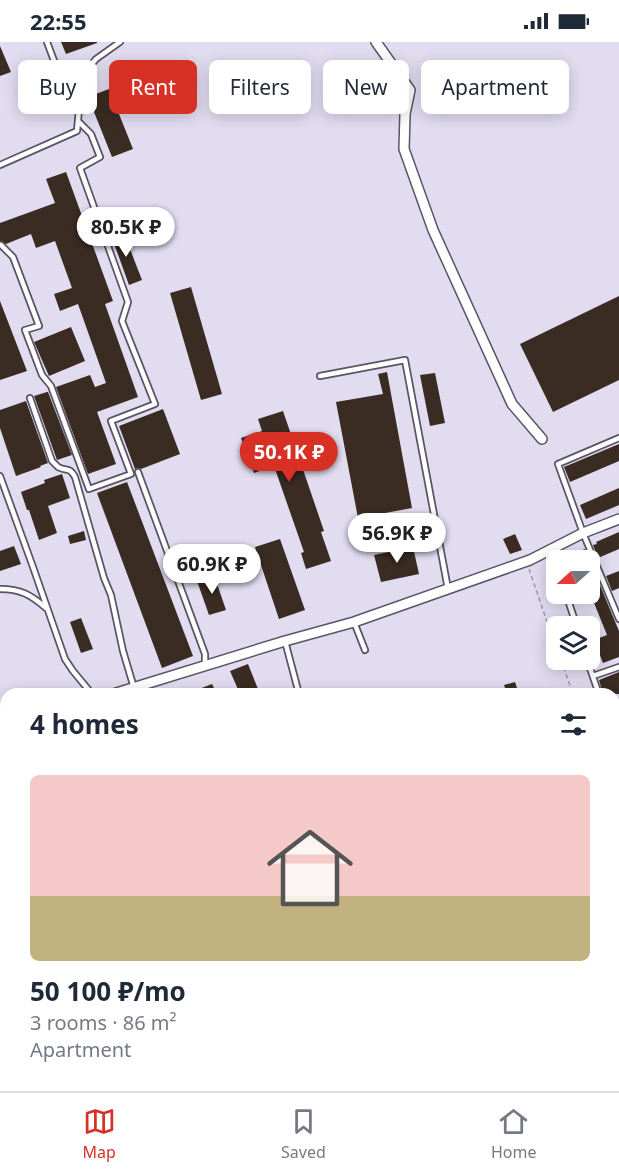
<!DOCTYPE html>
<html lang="en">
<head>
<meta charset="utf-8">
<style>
	:root { --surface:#fff; --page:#f2f2f3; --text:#1f2937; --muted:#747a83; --line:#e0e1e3; --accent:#d93025 }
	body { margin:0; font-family:"Noto Sans",sans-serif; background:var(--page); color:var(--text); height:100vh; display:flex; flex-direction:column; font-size:22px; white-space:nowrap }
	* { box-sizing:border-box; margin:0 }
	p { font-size:20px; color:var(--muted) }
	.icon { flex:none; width:33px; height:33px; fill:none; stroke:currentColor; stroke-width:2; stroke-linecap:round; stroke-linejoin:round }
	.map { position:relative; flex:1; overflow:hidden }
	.sheet { position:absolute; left:0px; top:646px; width:620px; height:404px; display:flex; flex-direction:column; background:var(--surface); border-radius:18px 18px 0 0; box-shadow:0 3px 15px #0003 }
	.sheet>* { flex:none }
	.guide { position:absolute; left:18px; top:18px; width:584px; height:54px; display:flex; gap:12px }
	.needle { width:39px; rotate:249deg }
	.buttons { position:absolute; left:546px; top:508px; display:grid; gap:12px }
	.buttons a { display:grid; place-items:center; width:54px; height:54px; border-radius:9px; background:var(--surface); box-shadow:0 3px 15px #0003; font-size:30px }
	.price { position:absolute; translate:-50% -51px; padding:0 14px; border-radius:21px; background:#fff; color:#222; font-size:20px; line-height:39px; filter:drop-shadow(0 2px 3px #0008) }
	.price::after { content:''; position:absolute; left:50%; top:36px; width:18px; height:14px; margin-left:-9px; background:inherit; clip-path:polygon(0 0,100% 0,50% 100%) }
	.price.on { background:var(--accent); color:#fff }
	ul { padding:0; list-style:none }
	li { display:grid; align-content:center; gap:12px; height:318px; padding:0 30px }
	li span { display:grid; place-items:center; height:186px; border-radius:9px; color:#555 }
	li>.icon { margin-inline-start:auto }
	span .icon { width:108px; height:108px; fill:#fffc; stroke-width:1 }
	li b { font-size:26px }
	h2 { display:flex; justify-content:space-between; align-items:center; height:72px; padding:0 30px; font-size:26px }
	.tag { padding:0 21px; border-radius:9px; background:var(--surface); box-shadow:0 3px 15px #0003; font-size:21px; line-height:54px }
	.tag.on { background:var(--accent); color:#fff }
	.status { display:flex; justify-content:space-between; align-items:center; height:42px; padding:0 30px; background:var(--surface); direction:ltr }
	.status svg { height:16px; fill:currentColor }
	.tabs { display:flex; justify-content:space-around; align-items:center; height:84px; border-top:2px solid var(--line); background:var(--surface); font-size:16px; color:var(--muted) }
	.tabs a { display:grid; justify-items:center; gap:3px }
	.tabs .on { color:var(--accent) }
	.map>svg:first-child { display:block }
	.building { fill:#3a2c23 }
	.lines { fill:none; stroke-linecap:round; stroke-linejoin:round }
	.service-casing { stroke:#5a5565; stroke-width:8 }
	.minor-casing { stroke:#5a5565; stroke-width:12 }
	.tertiary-casing { stroke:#5a5565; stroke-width:15 }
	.path { stroke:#9e9aa9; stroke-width:1.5; stroke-dasharray:4.5 3; stroke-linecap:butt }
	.service { stroke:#fff; stroke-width:4.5 }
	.minor { stroke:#fff; stroke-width:9 }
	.tertiary { stroke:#fff; stroke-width:12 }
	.rail-casing { stroke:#817e8a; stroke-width:5 }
	.rail { stroke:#eee9fd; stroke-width:3; stroke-dasharray:9; stroke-linecap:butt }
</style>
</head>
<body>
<div class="status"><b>22:55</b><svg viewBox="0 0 49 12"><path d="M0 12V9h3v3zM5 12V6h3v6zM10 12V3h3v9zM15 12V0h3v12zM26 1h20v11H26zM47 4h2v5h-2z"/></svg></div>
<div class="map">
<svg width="619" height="1049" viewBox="0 0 619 1049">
	<rect width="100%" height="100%" fill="#e1dcf0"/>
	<!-- building -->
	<path class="building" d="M61 0H97V1L66 12Z
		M0 4 11 30 0 34Z
		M109 47 133 107 112 115 88 55Z
		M66 130 113 259 105 262 138 355 97 370 116 422 88 432 56 345 90 333 95 345 106 341 78 262 60 269 54 252 72 246 55 199 36 206 31 192 6 202 0 199V181L55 161 46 137Z
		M123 189 142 238 129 243 111 193Z
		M191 245 222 352 201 358 170 251Z
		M619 254V338L553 370 520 302Z
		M0 259 27 329 0 338Z
		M71 285 85 319 49 334 34 300Z
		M387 330 412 466 358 476 336 360 383 352 378 332Z
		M435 331 445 381 430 384 420 333Z
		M47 350H48L72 413 57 418 34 354Z
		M26 359 48 421 40 424 41 425 16 434 0 386V368Z
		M163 367 180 412 141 427 138 426 135 427 119 384Z
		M283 369 324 489 321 490 331 519 306 527 301 511 304 510 274 424 254 431 241 396 262 389 258 377Z
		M619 402V419L570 440 564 425Z
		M62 432 70 456 48 464 57 491 39 498 29 468H27L21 450 45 441 44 438Z
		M127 440 193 614 162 626 97 451Z
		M619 446V463L586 477 580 463Z
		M84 489 86 498 70 502 68 494Z
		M619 490V507L598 516 593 503 597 502 596 500Z
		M515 492 522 508 510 512 503 497Z
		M280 497 305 568 279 577 255 505Z
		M14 504 21 522 0 529V509Z
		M413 505 419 532 381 540 374 513Z
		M585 507 619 589V615L603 621 594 598 607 593 590 551V519H576L573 512Z
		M619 529V546L612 549 606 534Z
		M214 533 226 568 209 573 197 539Z
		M81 576 93 607 81 611 70 580Z
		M248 622 260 652H240L230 629Z
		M619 630V652H603L599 638Z
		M515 640 519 652H507L504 643Z
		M212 642 217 652H186Z"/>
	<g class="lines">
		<defs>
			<path id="service" d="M47 0 56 24 80 51
				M0 123 77 89 82 34 96 17 120 0
				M1 203 13 215 39 284 25 288 42 333 51 344 89 447 131 432 111 379 155 362 122 279 128 260 80 126 100 115 91 92 78 79
				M320 334 405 318 448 547
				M30 356 52 419C53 420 58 425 58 425 67 430 69 424 75 435L104 536 111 553 123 609 134 646
				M619 396 558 422 583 491 619 577
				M138 430 205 612V624
				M0 434 33 525 65 617 73 629 92 652
				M551 507 556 524
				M0 547C21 547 31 553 46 566
				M566 552 577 585
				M354 580 365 608
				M285 599 299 652
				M587 618 599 652
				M593 634 619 625
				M614 697 619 713"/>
			<path id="minor" d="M376 0 410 48 405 72 404 107 433 188 512 362 542 397
				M113 652 285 599 354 580 530 518 583 491 619 477
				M0 693 6 691"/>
			<path id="tertiary" d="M0 893 6 910
				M54 1044 56 1049"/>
		</defs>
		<!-- service casing -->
		<use href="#service" class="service-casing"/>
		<!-- minor casing -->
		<use href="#minor" class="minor-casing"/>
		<!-- tertiary casing -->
		<use href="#tertiary" class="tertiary-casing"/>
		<!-- path -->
		<path class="path" d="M529 527 556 606
			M561 618 573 652
			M614 732 619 731
			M0 864 2 870
			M6 870 3 871 6 881
			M4 973 6 972"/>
		<!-- service -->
		<use href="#service" class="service"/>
		<!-- minor -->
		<use href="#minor" class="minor"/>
		<!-- tertiary -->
		<use href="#tertiary" class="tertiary"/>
		<defs>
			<path id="rail" d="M614 982 619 979
				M614 1007 619 1004
				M322 1044 330 1049
				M514 1049 528 1044"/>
		</defs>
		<!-- rail casing -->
		<use href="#rail" class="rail-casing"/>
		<!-- rail -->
		<use href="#rail" class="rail"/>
	</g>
</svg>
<div class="buttons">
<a><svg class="needle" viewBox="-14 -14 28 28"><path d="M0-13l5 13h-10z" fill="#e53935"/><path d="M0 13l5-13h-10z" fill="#747a83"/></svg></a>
<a><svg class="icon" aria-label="layers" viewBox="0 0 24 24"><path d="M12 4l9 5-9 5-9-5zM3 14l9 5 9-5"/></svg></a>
</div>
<b class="price" style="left:126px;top:216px">80.5K ₽</b>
<b class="price on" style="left:289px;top:441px">50.1K ₽</b>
<b class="price" style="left:397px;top:522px">56.9K ₽</b>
<b class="price" style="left:212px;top:553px">60.9K ₽</b>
<div class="guide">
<a class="tag">Buy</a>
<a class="tag on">Rent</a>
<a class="tag">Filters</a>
<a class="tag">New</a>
<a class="tag">Apartment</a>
</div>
<section class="sheet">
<h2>4 homes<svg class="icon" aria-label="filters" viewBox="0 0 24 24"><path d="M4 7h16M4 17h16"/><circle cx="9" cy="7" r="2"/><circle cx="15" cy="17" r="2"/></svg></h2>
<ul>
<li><span style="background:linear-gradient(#f6c9c9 65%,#c2b280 0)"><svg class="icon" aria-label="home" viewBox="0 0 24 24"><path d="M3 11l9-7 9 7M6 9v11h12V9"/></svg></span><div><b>50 100 ₽/mo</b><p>3 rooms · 86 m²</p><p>Apartment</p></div></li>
</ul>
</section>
</div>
<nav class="tabs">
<a class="on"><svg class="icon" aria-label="map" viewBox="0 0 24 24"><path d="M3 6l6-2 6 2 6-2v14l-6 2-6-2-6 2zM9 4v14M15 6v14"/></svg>Map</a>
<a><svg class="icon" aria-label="saved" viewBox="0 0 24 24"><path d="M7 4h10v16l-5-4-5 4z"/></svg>Saved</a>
<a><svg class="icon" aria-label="home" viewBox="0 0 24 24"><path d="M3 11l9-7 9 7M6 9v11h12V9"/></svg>Home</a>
</nav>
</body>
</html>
